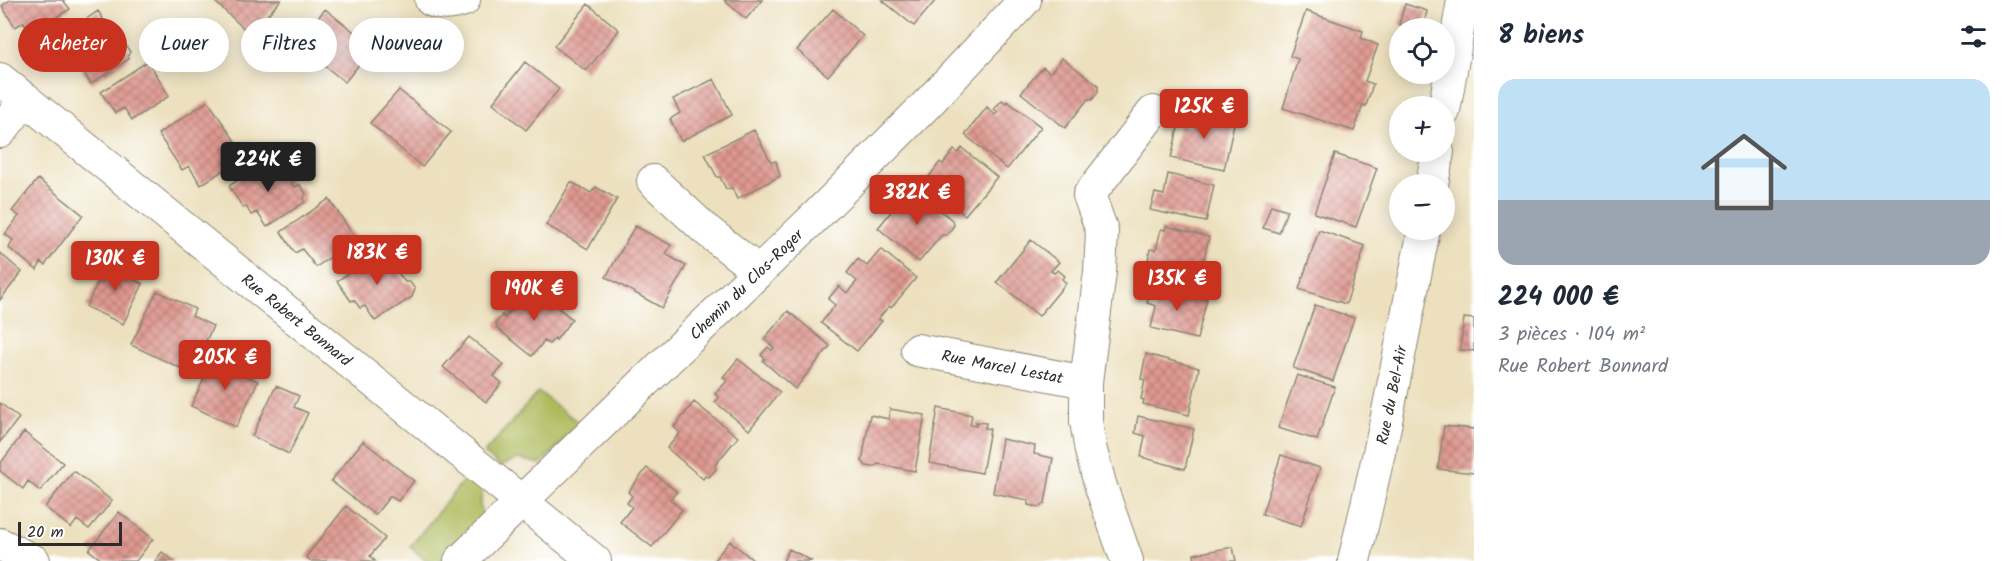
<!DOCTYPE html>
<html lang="fr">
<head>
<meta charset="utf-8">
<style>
	:root { --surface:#fff; --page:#f6f6f7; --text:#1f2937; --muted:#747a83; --line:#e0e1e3; --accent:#c8321e }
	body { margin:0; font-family:Kalam,sans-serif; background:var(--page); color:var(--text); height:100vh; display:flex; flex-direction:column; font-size:22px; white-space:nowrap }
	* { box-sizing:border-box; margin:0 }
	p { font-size:20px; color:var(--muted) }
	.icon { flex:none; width:33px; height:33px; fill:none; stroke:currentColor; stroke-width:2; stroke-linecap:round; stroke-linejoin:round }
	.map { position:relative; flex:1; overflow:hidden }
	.side { display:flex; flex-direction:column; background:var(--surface); width:540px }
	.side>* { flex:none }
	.banner { position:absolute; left:18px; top:18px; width:570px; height:54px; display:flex; gap:12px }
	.tools { position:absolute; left:1389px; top:18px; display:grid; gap:12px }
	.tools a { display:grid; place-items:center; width:66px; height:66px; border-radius:50%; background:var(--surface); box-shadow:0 3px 15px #0003; font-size:30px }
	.scale { position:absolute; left:18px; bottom:15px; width:104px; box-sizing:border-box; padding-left:6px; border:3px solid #2b2b2b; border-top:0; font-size:16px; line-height:21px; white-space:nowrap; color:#2b2b2b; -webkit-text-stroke:4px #fff; paint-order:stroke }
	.price { position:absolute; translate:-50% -51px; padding:0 14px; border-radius:6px; background:var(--accent); color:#fff; font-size:20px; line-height:39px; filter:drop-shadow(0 2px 3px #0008) }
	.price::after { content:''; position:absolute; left:50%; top:36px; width:18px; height:14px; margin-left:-9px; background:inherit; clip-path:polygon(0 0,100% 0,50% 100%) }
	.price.selected { background:#222; color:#fff }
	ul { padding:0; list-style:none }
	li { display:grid; align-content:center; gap:12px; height:318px; padding:0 24px }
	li+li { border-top:2px solid var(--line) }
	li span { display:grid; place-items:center; height:186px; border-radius:18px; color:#555 }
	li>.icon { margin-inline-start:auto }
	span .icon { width:108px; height:108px; fill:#fffc; stroke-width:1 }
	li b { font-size:26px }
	h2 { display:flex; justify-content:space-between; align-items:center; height:72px; padding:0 24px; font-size:26px }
	.pill { padding:0 21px; border-radius:27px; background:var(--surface); box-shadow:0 3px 15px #0003; font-size:21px; line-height:54px }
	.pill.selected { background:var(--accent); color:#fff }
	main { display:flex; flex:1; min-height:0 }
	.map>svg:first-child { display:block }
	.grass { fill:#aebb5d; stroke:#6c7344; stroke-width:1.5 }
	.building { fill:url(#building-cross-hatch) }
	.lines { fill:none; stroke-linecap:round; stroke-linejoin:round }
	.street-casing { stroke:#8c8674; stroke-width:34 }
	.street { stroke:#fff; stroke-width:32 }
	.labels { text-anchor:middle; stroke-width:4.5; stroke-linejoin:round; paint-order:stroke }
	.street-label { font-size:16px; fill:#2b2b2b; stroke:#fff }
</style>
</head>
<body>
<main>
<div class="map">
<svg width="1474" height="561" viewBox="0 0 1474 561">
	<defs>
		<pattern id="building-cross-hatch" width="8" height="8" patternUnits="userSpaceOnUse" patternTransform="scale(1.5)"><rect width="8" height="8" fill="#df9991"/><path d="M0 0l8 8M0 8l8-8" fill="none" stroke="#b57d77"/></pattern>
	</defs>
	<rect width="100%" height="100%" fill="#fff"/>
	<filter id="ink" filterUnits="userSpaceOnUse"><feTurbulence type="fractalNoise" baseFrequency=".0167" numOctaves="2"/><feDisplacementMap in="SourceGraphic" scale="12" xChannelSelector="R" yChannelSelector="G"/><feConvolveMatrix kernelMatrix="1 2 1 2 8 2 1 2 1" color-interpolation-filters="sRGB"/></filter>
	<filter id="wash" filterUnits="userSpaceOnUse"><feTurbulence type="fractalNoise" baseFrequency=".008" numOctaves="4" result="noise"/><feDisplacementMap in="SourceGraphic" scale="24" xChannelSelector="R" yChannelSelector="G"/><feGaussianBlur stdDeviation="1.35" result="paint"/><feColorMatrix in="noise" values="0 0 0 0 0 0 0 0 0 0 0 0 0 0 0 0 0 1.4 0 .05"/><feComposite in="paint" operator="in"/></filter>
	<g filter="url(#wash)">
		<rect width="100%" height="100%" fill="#ece0be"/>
		<!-- grass -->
		<path class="grass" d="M538 392 581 424 540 464 519 459 500 466 485 454V452Z
			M472 479 483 488 480 505 484 519 440 561H427L410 547 463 481Z"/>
		<g id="blocks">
			<!-- building -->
			<path class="building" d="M10 0H63L70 9 31 33 24 22 15 27 10 19 2 6Z
				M213 0H281L250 34Z
				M724 0H762L746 19Z
				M882 0H936L914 26Z
				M588 4 619 30 586 71 554 46Z
				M1405 4 1427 11 1423 28H1414L1399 24Z
				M325 9 373 47 345 82 297 44Z
				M833 9 863 36 828 76 797 50Z
				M98 11 119 44H125L130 52 128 56 129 59 91 84 80 67 75 69 72 62 68 64 53 42Z
				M1306 11 1363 31 1361 38 1378 45 1365 81 1373 84 1366 106 1363 105 1354 131 1283 108 1298 59 1290 56Z
				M1062 58 1098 85V92L1092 100 1088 99 1065 128 1021 93 1043 67 1050 73Z
				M148 61 169 96 132 120 124 108 115 113 101 92Z
				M525 62 559 89 526 130 493 103Z
				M714 79 732 115 681 141 670 119 680 113 673 99Z
				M399 90 451 132 422 167 370 123Z
				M1002 100 1006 103 1007 101 1041 127 1007 169 965 135 987 107 995 115 998 112 994 109Z
				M208 101 245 156 201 185 189 166 182 170 158 134Z
				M1194 109 1235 119 1224 170 1171 158 1179 124 1189 127 1191 122 1186 121 1188 112 1193 114Z
				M754 130 771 162 776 161 780 176 737 199 732 188 726 189 720 177H717L705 154Z
				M962 148 997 177 965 215 925 182 940 162 943 164 954 150 958 153Z
				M1335 154 1377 168 1356 227 1314 213Z
				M273 157 294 187 300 185 306 194 304 198 305 202 267 227 257 212 251 215 246 206 243 208 229 186Z
				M1168 174 1214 185 1206 222 1150 210 1155 193 1164 195Z
				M38 179 83 215 45 265 41 262 37 270 9 248 13 240 5 234 19 216 12 211Z
				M571 182 591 193 596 187 617 199 588 249 546 225Z
				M918 192 953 221 954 225 947 235H942L919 262 878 228 898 203 905 208Z
				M329 199 356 239 316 267 302 249 295 253 281 232Z
				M1271 205 1287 210 1279 233 1263 228Z
				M635 226 671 245 666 254 686 266 662 308 606 277Z
				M1166 226 1209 237 1198 285 1146 272 1150 249 1156 250 1161 229 1165 230Z
				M1319 230 1365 246 1346 304 1299 289Z
				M1031 240 1059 262 1051 271 1054 273 1058 270 1065 276 1062 279 1066 283 1039 316 997 282Z
				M881 249 916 278 891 308 889 306 878 319 882 321 857 351 821 323 835 305 828 299 839 286 847 293 857 281 847 273 858 259 867 266Z
				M382 251 405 282H410L415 289 412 297 375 321 365 306 360 308 354 300 351 301 337 281Z
				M0 253 22 272 0 300Z
				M110 256 131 267 128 277 143 284 123 324 86 307Z
				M531 286 572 319 556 340 555 338 549 344 544 341 532 356 497 328 496 323 502 315 505 318Z
				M1151 286 1207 299 1197 339 1151 328 1156 306 1147 303Z
				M157 291 195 309 192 316 213 326 191 373 131 345Z
				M1315 305 1354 318 1333 381 1293 368Z
				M788 311 830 346 795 389 763 361 765 359 761 355 768 347 772 350 774 348 764 339Z
				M1464 318 1474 319V351L1460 350Z
				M469 337 504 365 494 376 502 383 486 402 443 367Z
				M217 352 239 363 236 371 258 381 236 427 191 406Z
				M1146 354 1199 368 1189 415 1143 404 1144 400 1141 399 1145 380 1141 379Z
				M738 359 780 392 749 430 715 402 719 398 715 394 727 381 723 377Z
				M1297 375 1335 387 1317 440 1278 428Z
				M276 386 299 396 294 407 308 413 289 454 252 436Z
				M694 402 738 437 715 465 716 469 709 477 705 476 703 479 667 448 680 433 674 427Z
				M0 403 19 418 0 442Z
				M938 408 972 415 970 425 976 426V422L986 423 985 428 990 429 982 473 929 463Z
				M890 409 925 415 915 471 878 464 874 467 866 466 862 461 870 415 889 419Z
				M1138 416 1194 429 1185 469 1141 457 1145 436 1135 433Z
				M1444 426 1474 429V473L1438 469Z
				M24 432 63 463 40 491 28 481 23 489 0 471V464Z
				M1002 439 1035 446 1034 454 1053 458 1045 503 1040 507 1028 505V500L993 493Z
				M363 441 414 481 398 501 390 496 375 515 331 481Z
				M1281 455 1320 468 1301 526 1262 514Z
				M647 468 677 492 670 499 682 510 652 547 620 522 632 507 627 503 632 496 628 492Z
				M74 471 112 501 89 529 77 520 71 528 45 507Z
				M346 506 385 538 370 556 375 561H311L306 557Z
				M119 512 153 539 136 561H103L89 550Z
				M730 541 754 561H713Z
				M1233 547 1236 561H1195L1194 554Z
				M789 549 812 561H783Z
				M162 552 174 561H155Z"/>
		</g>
	</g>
	<g filter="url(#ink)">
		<use href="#blocks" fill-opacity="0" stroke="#8c8674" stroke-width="1.5"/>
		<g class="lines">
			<defs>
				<g id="street">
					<path d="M431 0C442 6 453 4 464 0"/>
					<path id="s1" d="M0 79 595 561"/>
					<path d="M1444 111 1463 0"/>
					<path d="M0 132 26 99"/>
					<path d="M653 181 705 229 758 271"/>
					<path d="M1432 184 1438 152"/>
					<path id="s2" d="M917 350 1086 382"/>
					<path d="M0 544 34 561"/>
					<path id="s3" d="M460 561 818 214 931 100 1025 0"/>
					<path d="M1127 561 1101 487 1091 451 1086 421V382L1100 272 1102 231 1089 195 1153 112"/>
					<path id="s4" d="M1354 561 1384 431 1424 230"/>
				</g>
			</defs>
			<!-- street casing -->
			<use href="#street" class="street-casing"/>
			<!-- street -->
			<use href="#street" class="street"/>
		</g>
	</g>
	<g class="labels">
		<!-- street labels -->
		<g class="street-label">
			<text dy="6" stroke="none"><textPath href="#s3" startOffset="398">Chemin du Clos-Roger</textPath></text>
			<text dy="6" stroke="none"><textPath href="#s1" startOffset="382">Rue Robert Bonnard</textPath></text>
			<text dy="6" stroke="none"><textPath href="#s2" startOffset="87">Rue Marcel Lestat</textPath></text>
			<text dy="6" stroke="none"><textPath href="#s4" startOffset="170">Rue du Bel-Air</textPath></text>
		</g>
	</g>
</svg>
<div class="tools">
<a><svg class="icon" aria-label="locate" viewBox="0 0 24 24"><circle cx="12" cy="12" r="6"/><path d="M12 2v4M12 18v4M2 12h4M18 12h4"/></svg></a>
<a>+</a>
<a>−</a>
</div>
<div class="scale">20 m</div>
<b class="price" style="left:1204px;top:140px">125K €</b>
<b class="price selected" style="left:268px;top:193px">224K €</b>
<b class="price" style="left:917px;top:226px">382K €</b>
<b class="price" style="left:377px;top:286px">183K €</b>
<b class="price" style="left:115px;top:292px">130K €</b>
<b class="price" style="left:1177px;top:312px">135K €</b>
<b class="price" style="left:534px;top:322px">190K €</b>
<b class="price" style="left:225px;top:391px">205K €</b>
<div class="banner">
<a class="pill selected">Acheter</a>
<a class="pill">Louer</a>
<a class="pill">Filtres</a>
<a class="pill">Nouveau</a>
</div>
</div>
<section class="side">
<h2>8 biens<svg class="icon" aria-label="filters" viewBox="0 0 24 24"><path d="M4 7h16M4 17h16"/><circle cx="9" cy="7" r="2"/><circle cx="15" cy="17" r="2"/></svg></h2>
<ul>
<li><span style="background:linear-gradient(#bfe0f5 65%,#9aa5b1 0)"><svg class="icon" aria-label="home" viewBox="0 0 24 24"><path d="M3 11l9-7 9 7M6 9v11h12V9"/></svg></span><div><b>224 000 €</b><p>3 pièces · 104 m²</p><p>Rue Robert Bonnard</p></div></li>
</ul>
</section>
</main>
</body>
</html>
